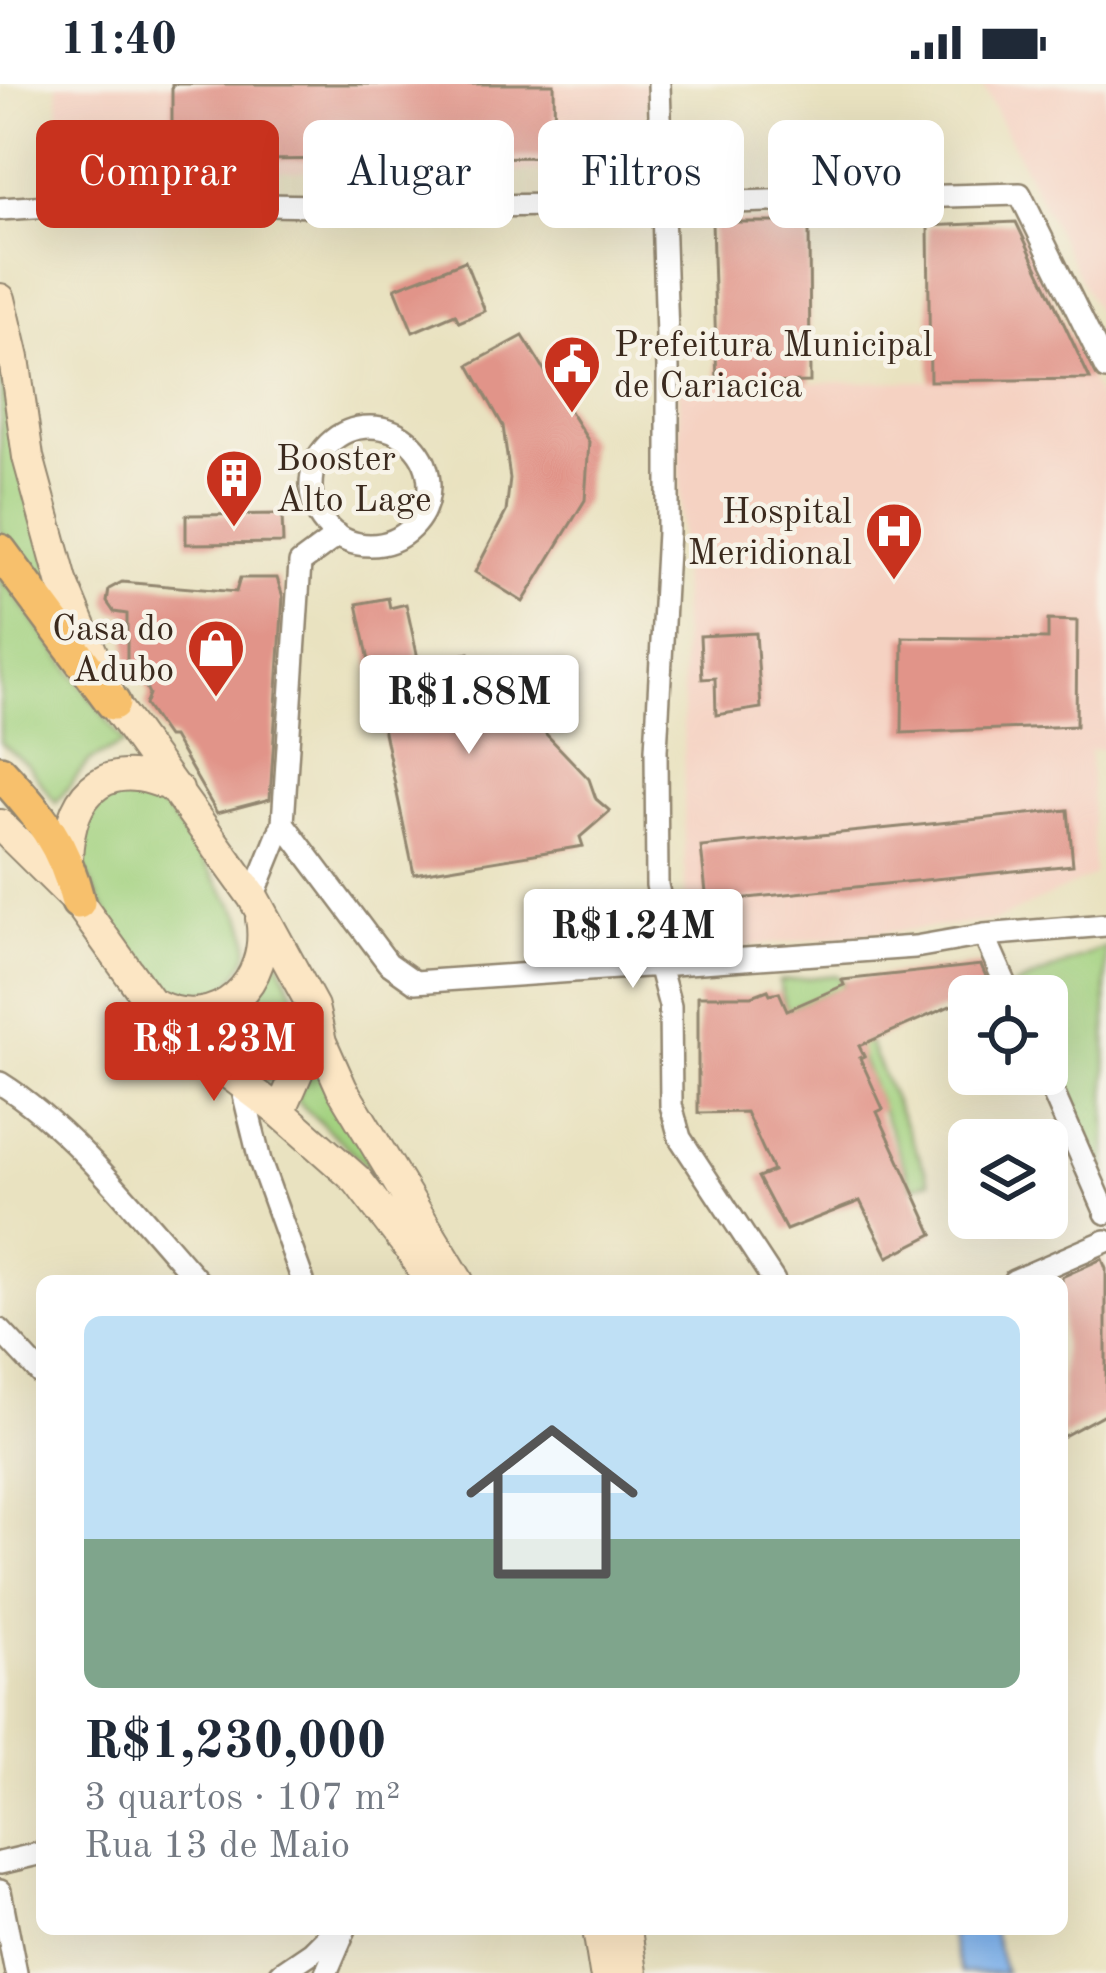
<!DOCTYPE html>
<html lang="pt">
<head>
<meta charset="utf-8">
<style>
	:root { --surface:#fff; --page:#f2f2f3; --text:#1f2937; --muted:#747a83; --accent:#c8321e }
	body { margin:0; font-family:"Old Standard TT",serif; background:var(--page); color:var(--text); height:100vh; display:flex; flex-direction:column; font-size:45px; white-space:nowrap }
	* { box-sizing:border-box; margin:0 }
	p { font-size:39px; color:var(--muted) }
	.icon { flex:none; width:66px; height:66px; fill:none; stroke:currentColor; stroke-width:2; stroke-linecap:round; stroke-linejoin:round }
	.map { position:relative; flex:1; overflow:hidden }
	.drawer { position:absolute; left:36px; top:1191px; width:1032px; height:660px; display:flex; flex-direction:column; background:var(--surface); border-radius:18px; box-shadow:0 12px 48px #0002 }
	.drawer>* { flex:none }
	.hud { position:absolute; left:36px; top:36px; width:1035px; height:108px; display:flex; gap:24px }
	.fabs { position:absolute; left:948px; top:891px; display:grid; gap:24px }
	.fabs a { display:grid; place-items:center; width:120px; height:120px; border-radius:18px; background:var(--surface); box-shadow:0 12px 48px #0002; font-size:60px }
	.price { position:absolute; translate:-50% -102px; padding:0 27px; border-radius:12px; background:#fff; color:#222; font-size:39px; line-height:78px; filter:drop-shadow(0 3px 6px #0008) }
	.price::after { content:''; position:absolute; left:50%; top:72px; width:36px; height:27px; margin-left:-18px; background:inherit; clip-path:polygon(0 0,100% 0,50% 100%) }
	.price.on { background:var(--accent); color:#fff }
	ul { padding:0; list-style:none }
	li { display:grid; align-content:center; gap:24px; height:636px; padding:0 48px }
	li span { display:grid; place-items:center; height:372px; border-radius:18px; color:#555 }
	li>.icon { margin-inline-start:auto }
	span .icon { width:216px; height:216px; fill:#fffc; stroke-width:1 }
	li b { font-size:51px }
	.tag { padding:0 42px; border-radius:18px; background:var(--surface); box-shadow:0 12px 48px #0002; font-size:42px; line-height:108px }
	.tag.on { background:var(--accent); color:#fff }
	.status { display:flex; justify-content:space-between; align-items:center; height:84px; padding:0 60px; background:var(--surface); direction:ltr }
	.status svg { height:33px; fill:currentColor }
	.map>svg:first-child { display:block }
	.built { fill:#f5d2c2 }
	.green { fill:#a2d17f; stroke:#6e7e4e; stroke-width:3 }
	.water { fill:#82b6f0; stroke:#5e7087; stroke-width:3 }
	.building { fill:#e19489 }
	.lines { fill:none; stroke-linecap:round; stroke-linejoin:round }
	.minor-casing { stroke:#92866f; stroke-width:26 }
	.secondary-casing { stroke:#92866f; stroke-width:34 }
	.primary-casing { stroke:#92866f; stroke-width:38 }
	.minor { stroke:#fff; stroke-width:21 }
	.secondary { stroke:#fce6c4; stroke-width:30 }
	.primary { stroke:#f7c06c; stroke-width:33 }
	.labels { text-anchor:middle; stroke-width:9; stroke-linejoin:round; paint-order:stroke }
	.poi-label { font-size:36px; fill:#3b2a1e; stroke:#f7f3e8; text-anchor:start }
</style>
</head>
<body>
<div class="status"><b>11:40</b><svg viewBox="0 0 49 12"><path d="M0 12V9h3v3zM5 12V6h3v6zM10 12V3h3v9zM15 12V0h3v12zM26 1h20v11H26zM47 4h2v5h-2z"/></svg></div>
<div class="map">
<svg width="1106" height="1889" viewBox="0 0 1106 1889">
	<rect width="100%" height="100%" fill="#f7f3e8"/>
	<filter id="ink" filterUnits="userSpaceOnUse"><feTurbulence type="fractalNoise" baseFrequency=".00833" numOctaves="2"/><feDisplacementMap in="SourceGraphic" scale="24" xChannelSelector="R" yChannelSelector="G"/><feConvolveMatrix kernelMatrix="1 2 1 2 8 2 1 2 1" color-interpolation-filters="sRGB"/></filter>
	<filter id="wash" filterUnits="userSpaceOnUse"><feTurbulence type="fractalNoise" baseFrequency=".004" numOctaves="4" result="noise"/><feDisplacementMap in="SourceGraphic" scale="48" xChannelSelector="R" yChannelSelector="G"/><feGaussianBlur stdDeviation="2.7" result="paint"/><feColorMatrix in="noise" values="0 0 0 0 0 0 0 0 0 0 0 0 0 0 0 0 0 1.4 0 .05"/><feComposite in="paint" operator="in"/></filter>
	<g filter="url(#wash)">
		<rect width="100%" height="100%" fill="#e9e2c0"/>
		<!-- built -->
		<path class="built" d="M57 0H647L645 81 636 88 63 86Z
			M982 0H1106V246Z
			M1090 295 1106 331V665L1090 666 1094 791 995 837 686 869 679 300Z"/>
		<!-- green -->
		<path class="green" d="M1 286 64 534 0 446Z
			M0 491 124 659 88 678 56 719 27 680 0 658Z
			M120 709 145 712 166 725 243 835C257 871 241 885 219 912 205 914 185 920 172 915 143 902 85 795 76 763L97 719Z
			M646 837C668 836 677 853 669 872L635 876C625 861 629 844 646 837Z
			M272 863C302 926 314 938 268 997L204 937Z
			M1106 863V1112L1047 981V912H1016L1012 903Z
			M836 891 840 894 930 1097 913 1103 834 906 787 926 779 897Z
			M313 977 395 1107 296 1016Z"/>
		<!-- water -->
		<path class="water" d="M972 1845H992L1005 1889H961L950 1851Z"/>
		<g id="blocks">
			<!-- building -->
			<path class="building" d="M172 0H554L555 73 257 76V59L172 60Z
				M712 138H809L810 298 717 300Z
				M1016 138 1090 295 930 297 928 142Z
				M465 177 485 227 459 238 455 230 413 248 395 204Z
				M523 252 589 358 585 416 523 518 475 488 506 428 510 395 503 342 469 281Z
				M282 430 283 459 186 460V431Z
				M240 494H277L283 513 270 715 217 729 173 653H167L145 621 149 610 142 594 127 590V530L114 528 107 518 109 505 122 498 236 508Z
				M388 514 390 524 406 520 419 579 469 569 470 580 487 578 491 608 502 597 542 637 546 650 589 695 596 715 610 727 580 753 583 762 414 790 357 520Z
				M1048 536 1077 537 1076 642 902 649 903 553 1048 555Z
				M756 549 761 624 716 631 715 594 702 595 700 552Z
				M1068 726 1073 781 707 818 701 763Z
				M981 881 991 904 859 962 864 972 860 974 883 1025 877 1028 933 1150 888 1173 860 1117 786 1146 758 1093 773 1087 746 1028 698 1029V912H752L768 906 770 910 779 908 787 926 844 901 842 896Z
				M1102 1175 1106 1185V1329L1062 1353V1193Z"/>
		</g>
	</g>
	<g filter="url(#ink)">
		<use href="#blocks" fill-opacity="0" stroke="#92866f" stroke-width="3"/>
		<g class="lines">
			<defs>
				<path id="minor" d="M659 0 668 284V448L656 666 657 801 666 841
					M0 125 116 118 370 123 663 120 1020 110 1106 285
					M311 402a59 59 0 1 1 118 0a59 59 0 1 1-118 0Z
					M283 739 388 879 415 898 646 882
					M253 813 283 739 300 479 338 451
					M628 859a23 23 0 1 1 46 0a23 23 0 1 1-46 0Z
					M984 851 1011 912
					M1045 990 1106 1129
					M0 999C72 1044 141 1133 198 1197
					M241 999 260 1077 303 1197
					M774 1197 680 1054 671 1021 670 922 659 881 915 863 984 851 1106 841
					M1014 1197 1106 1157
					M0 1246 42 1291
					M0 1779 42 1769
					M0 1807 16 1889
					M281 1889 312 1868 335 1845
					M326 1889 345 1845"/>
				<path id="secondary" d="M0 215 14 274 28 373 62 497 113 619 253 813 313 923 321 958 342 1005 458 1197
					M0 741 78 818 150 918 200 968 280 1028 357 1096 414 1170 429 1197
					M67 775C70 703 110 671 178 706
					M156 921C218 951 272 898 261 834
					M280 1028 308 964 312 932
					M598 1845 605 1889
					M626 1845 632 1889"/>
				<path id="primary" d="M0 467 113 619
					M0 688C40 731 64 760 78 818"/>
			</defs>
			<!-- minor casing -->
			<use href="#minor" class="minor-casing"/>
			<!-- secondary casing -->
			<use href="#secondary" class="secondary-casing"/>
			<!-- primary casing -->
			<use href="#primary" class="primary-casing"/>
			<!-- minor -->
			<use href="#minor" class="minor"/>
			<!-- secondary -->
			<use href="#secondary" class="secondary"/>
			<!-- primary -->
			<use href="#primary" class="primary"/>
		</g>
	</g>
	<!-- icons -->
	<defs>
		<symbol id="civic-pin" viewBox="-11 -11 22 30"><path d="M0 17L-7.5 6A9.5 9.5 0 1 1 7.5 6Z" fill="#c8321e" stroke="#f7f3e8"/><path d="M-.6-6.5H3V-4.5H.6V-3L4-1V1h2V6H-6V1h2V-1L-.6-3ZM-1.2 2.5V6h2.4V2.5Z" fill="#fff"/></symbol>
		<symbol id="building-pin" viewBox="-11 -11 22 30"><path d="M0 17L-7.5 6A9.5 9.5 0 1 1 7.5 6Z" fill="#c8321e" stroke="#f7f3e8"/><path d="M-4-6H4V6H1V3H-1V6H-4ZM-2.5-4.3h1.7v1.8h-1.7ZM.8-4.3h1.7v1.8H.8ZM-2.5-1h1.7V.8h-1.7ZM.8-1h1.7V.8H.8Z" fill="#fff"/></symbol>
		<symbol id="hospital-pin" viewBox="-11 -11 22 30"><path d="M0 17L-7.5 6A9.5 9.5 0 1 1 7.5 6Z" fill="#c8321e" stroke="#f7f3e8"/><path d="M-5-5h3v3.5h4V-5h3V5h-3V1.5h-4V5h-3Z" fill="#fff"/></symbol>
		<symbol id="shop-pin" viewBox="-11 -11 22 30"><path d="M0 17L-7.5 6A9.5 9.5 0 1 1 7.5 6Z" fill="#c8321e" stroke="#f7f3e8"/><path d="M-5-2.5h2.3a2.7 3.5 0 0 1 5.4 0H5L5.5 6h-11ZM-1.5-2.5h3a1.5 2.3 0 0 0-3 0Z" fill="#fff"/></symbol>
	</defs>
	<g fill-rule="evenodd">
		<use href="#civic-pin" x="539" y="247" width="66" height="90"/>
		<use href="#building-pin" x="201" y="361" width="66" height="90"/>
		<use href="#hospital-pin" x="861" y="414" width="66" height="90"/>
		<use href="#shop-pin" x="183" y="531" width="66" height="90"/>
	</g>
	<g class="labels">
		<!-- poi labels -->
		<g class="poi-label">
			<text x="614" y="272">Prefeitura Municipal<tspan x="614" dy="41">de Cariacica</tspan></text>
			<text x="276" y="386">Booster<tspan x="276" dy="41">Alto Lage</tspan></text>
			<text x="852" y="439" text-anchor="end">Hospital<tspan x="852" dy="41">Meridional</tspan></text>
			<text x="174" y="556" text-anchor="end">Casa do<tspan x="174" dy="41">Adubo</tspan></text>
		</g>
	</g>
</svg>
<div class="fabs">
<a><svg class="icon" aria-label="locate" viewBox="0 0 24 24"><circle cx="12" cy="12" r="6"/><path d="M12 2v4M12 18v4M2 12h4M18 12h4"/></svg></a>
<a><svg class="icon" aria-label="layers" viewBox="0 0 24 24"><path d="M12 4l9 5-9 5-9-5zM3 14l9 5 9-5"/></svg></a>
</div>
<b class="price" style="left:469px;top:673px">R$1.88M</b>
<b class="price" style="left:633px;top:907px">R$1.24M</b>
<b class="price on" style="left:214px;top:1020px">R$1.23M</b>
<div class="hud">
<a class="tag on">Comprar</a>
<a class="tag">Alugar</a>
<a class="tag">Filtros</a>
<a class="tag">Novo</a>
</div>
<section class="drawer">
<ul>
<li><span style="background:linear-gradient(#bfe0f5 60%,#7fa58c 0)"><svg class="icon" aria-label="home" viewBox="0 0 24 24"><path d="M3 11l9-7 9 7M6 9v11h12V9"/></svg></span><div><b>R$1,230,000</b><p>3 quartos · 107 m²</p><p>Rua 13 de Maio</p></div></li>
</ul>
</section>
</div>
</body>
</html>
